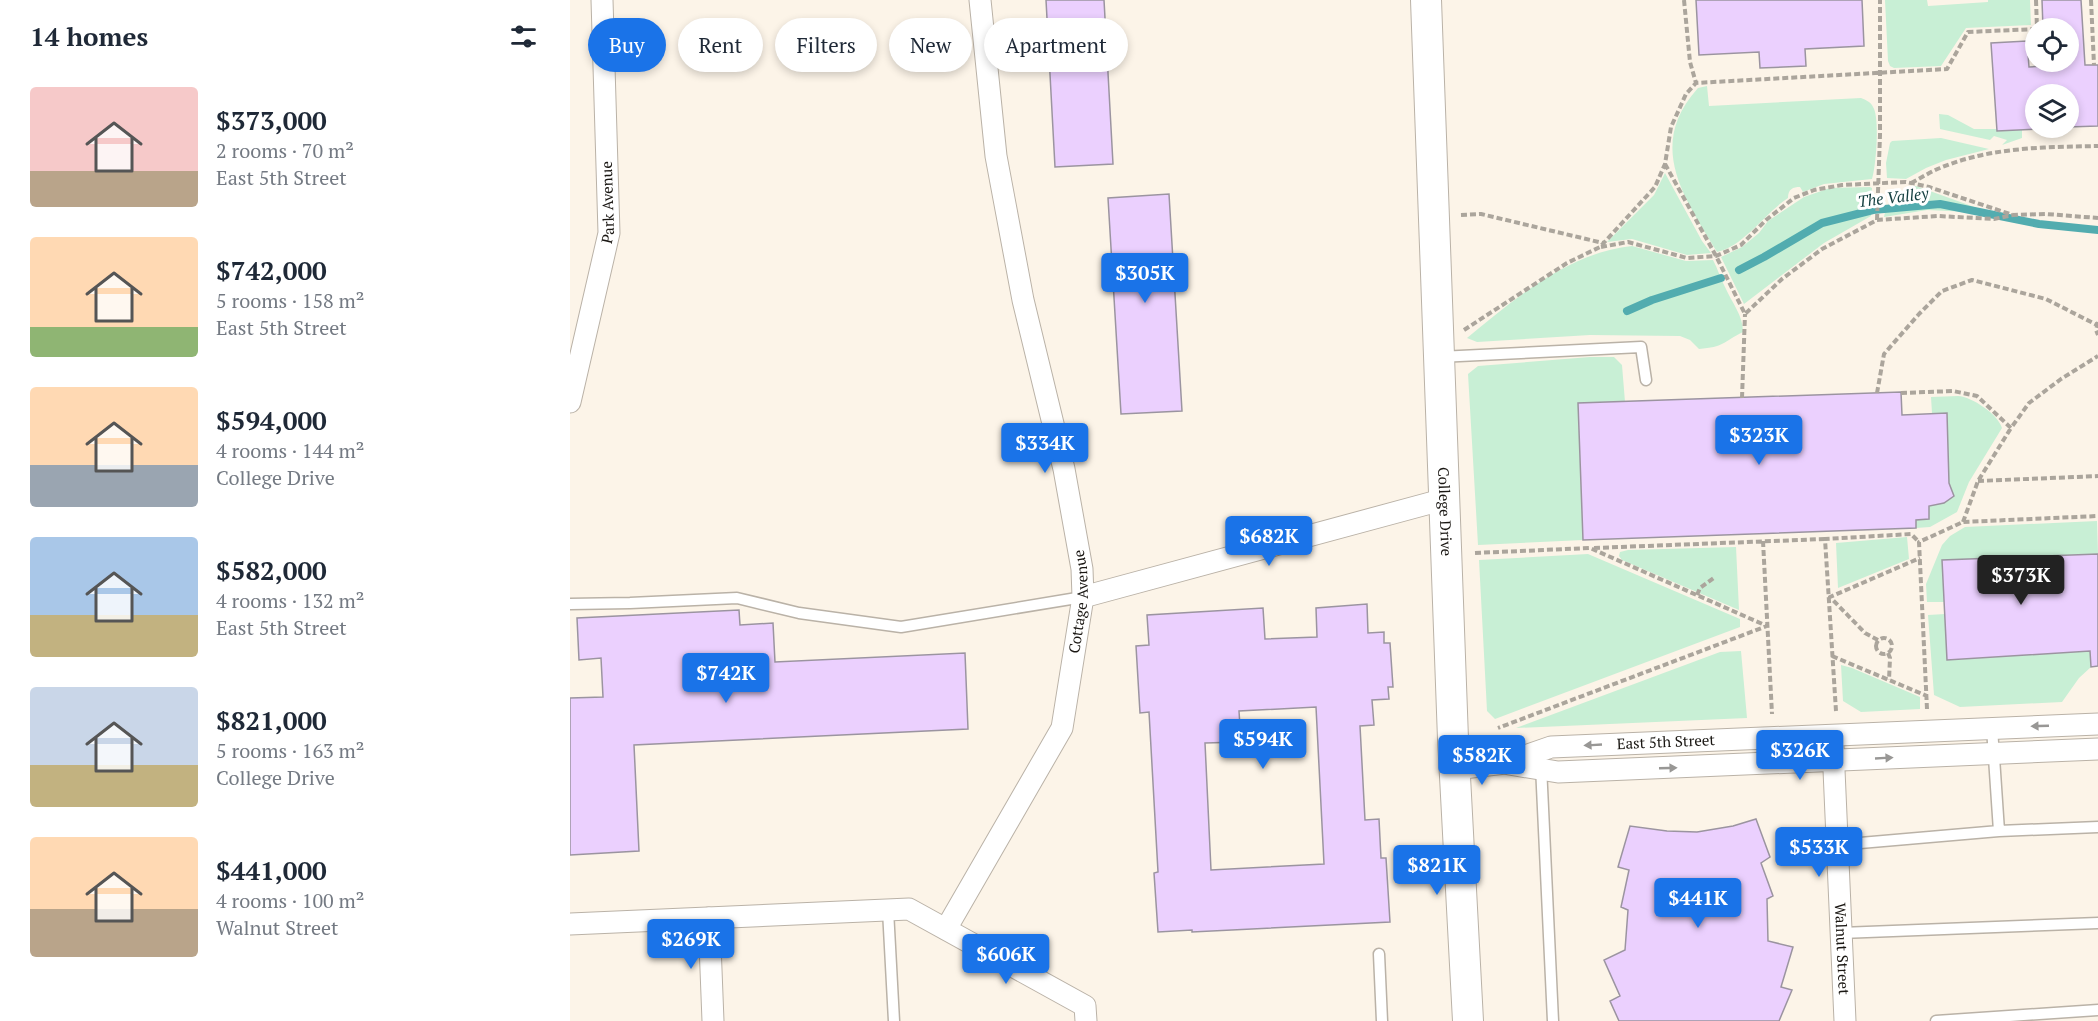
<!DOCTYPE html>
<html lang="en">
<head>
<meta charset="utf-8">
<style>
	:root { --surface:#fff; --page:#f6f6f7; --text:#1f2937; --muted:#747a83; --accent:#1a73e8 }
	body { margin:0; font-family:"PT Serif",serif; background:var(--page); color:var(--text); height:100vh; display:flex; flex-direction:column; font-size:22px; white-space:nowrap }
	* { box-sizing:border-box; margin:0 }
	p { font-size:20px; color:var(--muted) }
	.icon { flex:none; width:33px; height:33px; fill:none; stroke:currentColor; stroke-width:2; stroke-linecap:round; stroke-linejoin:round }
	.map { position:relative; flex:1; overflow:hidden }
	.drawer { display:flex; flex-direction:column; background:var(--surface); width:570px }
	.drawer>* { flex:none }
	.top-card { position:absolute; left:18px; top:18px; width:570px; height:54px; display:flex; gap:12px }
	.controls { position:absolute; left:1455px; top:18px; display:grid; gap:12px }
	.controls a { display:grid; place-items:center; width:54px; height:54px; border-radius:50%; background:var(--surface); box-shadow:0 3px 9px #0003; font-size:30px }
	.price { position:absolute; translate:-50% -51px; padding:0 14px; border-radius:6px; background:var(--accent); color:#fff; font-size:20px; line-height:39px; filter:drop-shadow(0 2px 3px #0008) }
	.price::after { content:''; position:absolute; left:50%; top:36px; width:18px; height:14px; margin-left:-9px; background:inherit; clip-path:polygon(0 0,100% 0,50% 100%) }
	.price.selected { background:#222; color:#fff }
	ul { padding:0; list-style:none }
	li { display:flex; align-items:center; gap:18px; height:150px; padding:0 30px }
	li span { display:grid; place-items:center; flex:none; width:168px; height:120px; border-radius:6px; color:#555 }
	li>.icon { margin-inline-start:auto }
	span .icon { width:72px; height:72px; fill:#fffc; stroke-width:1 }
	li b { font-size:26px }
	h2 { display:flex; justify-content:space-between; align-items:center; height:72px; padding:0 30px; font-size:26px }
	.tag { padding:0 21px; border-radius:27px; background:var(--surface); box-shadow:0 3px 9px #0003; font-size:21px; line-height:54px }
	.tag.selected { background:var(--accent); color:#fff }
	main { display:flex; flex:1; min-height:0 }
	.map>svg:first-child { display:block }
	.green { fill:#c8efd5 }
	.lines { fill:none; stroke-linecap:round; stroke-linejoin:round }
	.stream { stroke:#52acaf; stroke-width:8 }
	.building { fill:#ebd0fe; stroke:#9b94a0; stroke-width:1.5; fill-rule:evenodd }
	.lane-casing { stroke:#bab2a7; stroke-width:13 }
	.street-casing { stroke:#bab2a7; stroke-width:23 }
	.secondary-casing { stroke:#bab2a7; stroke-width:32 }
	.path { stroke:#aba59c; stroke-width:4; stroke-dasharray:6 3; stroke-linecap:butt }
	.lane { stroke:#fff; stroke-width:10 }
	.street { stroke:#fff; stroke-width:21 }
	.secondary { stroke:#fff; stroke-width:30 }
	.oneway { fill:#989795 }
	.labels { text-anchor:middle; stroke-width:6; stroke-linejoin:round; paint-order:stroke }
	.street-label { font-size:15px; fill:#1a1713; stroke:#fff }
	.water-label { font-size:16px; font-style:italic; fill:#133e3f; stroke:#fff }
</style>
</head>
<body>
<main>
<section class="drawer">
<h2>14 homes<svg class="icon" aria-label="filters" viewBox="0 0 24 24"><path d="M4 7h16M4 17h16"/><circle cx="9" cy="7" r="2"/><circle cx="15" cy="17" r="2"/></svg></h2>
<ul>
<li><span style="background:linear-gradient(#f6c9c9 70%,#b9a48a 0)"><svg class="icon" aria-label="home" viewBox="0 0 24 24"><path d="M3 11l9-7 9 7M6 9v11h12V9"/></svg></span><div><b>$373,000</b><p>2 rooms · 70 m²</p><p>East 5th Street</p></div></li>
<li><span style="background:linear-gradient(#ffd9b3 75%,#8fb573 0)"><svg class="icon" aria-label="home" viewBox="0 0 24 24"><path d="M3 11l9-7 9 7M6 9v11h12V9"/></svg></span><div><b>$742,000</b><p>5 rooms · 158 m²</p><p>East 5th Street</p></div></li>
<li><span style="background:linear-gradient(#ffd9b3 65%,#9aa5b1 0)"><svg class="icon" aria-label="home" viewBox="0 0 24 24"><path d="M3 11l9-7 9 7M6 9v11h12V9"/></svg></span><div><b>$594,000</b><p>4 rooms · 144 m²</p><p>College Drive</p></div></li>
<li><span style="background:linear-gradient(#a9c7e8 65%,#c2b280 0)"><svg class="icon" aria-label="home" viewBox="0 0 24 24"><path d="M3 11l9-7 9 7M6 9v11h12V9"/></svg></span><div><b>$582,000</b><p>4 rooms · 132 m²</p><p>East 5th Street</p></div></li>
<li><span style="background:linear-gradient(#c9d6e8 65%,#c2b280 0)"><svg class="icon" aria-label="home" viewBox="0 0 24 24"><path d="M3 11l9-7 9 7M6 9v11h12V9"/></svg></span><div><b>$821,000</b><p>5 rooms · 163 m²</p><p>College Drive</p></div></li>
<li><span style="background:linear-gradient(#ffd9b3 60%,#b9a48a 0)"><svg class="icon" aria-label="home" viewBox="0 0 24 24"><path d="M3 11l9-7 9 7M6 9v11h12V9"/></svg></span><div><b>$441,000</b><p>4 rooms · 100 m²</p><p>Walnut Street</p></div></li>
</ul>
</section>
<div class="map">
<svg width="1528" height="1021" viewBox="0 0 1528 1021">
	<rect width="100%" height="100%" fill="#fcf4e8"/>
	<!-- green -->
	<path class="green" d="M1315 0H1357L1358 6 1418 2V0H1460L1461 25 1396 28 1371 66 1324 68 1320 66 1318 61Z
		M1137 86 1139 106 1291 98C1296 100 1301 102 1303 107 1310 117 1306 167 1302 179L1254 184 1233 192 1230 187C1223 187 1218 189 1218 198 1195 213 1174 246 1147 252 1114 197 1076 146 1128 88Z
		M1369 114 1378 115 1404 129H1452V138L1432 145 1437 140 1424 136 1420 140 1370 129Z
		M1371 138 1419 149 1376 160 1356 168 1336 179 1317 178 1316 163 1320 143 1322 141Z
		M1095 173 1132 241 1141 253 1117 255 1062 239 1037 242 1084 195Z
		M1346 186 1421 213 1357 210 1314 217 1315 212 1340 187Z
		M1300 187 1302 188 1301 216 1254 243 1174 304 1151 257 1172 247 1189 233 1198 221 1234 197 1260 188Z
		M1062 246 1116 261 1143 260C1148 269 1150 278 1155 287 1162 303 1173 315 1173 332 1153 342 1154 347 1129 349L1120 340 1110 336 1020 335 907 342 897 338C945 299 997 253 1062 246Z
		M1020 357H1044L1052 365 1055 402 1008 404 1013 540 908 545 898 374 908 366Z
		M1388 396C1402 397 1428 414 1432 428L1399 482 1387 512 1360 527 1346 528V520L1359 506 1374 503 1384 496 1379 483 1377 413H1362L1361 397Z
		M1527 521 1528 554 1372 560 1374 602H1357L1356 584 1372 545 1380 536 1395 527Z
		M1337 537 1339 559 1268 588 1266 543Z
		M1166 547 1169 610 1052 560 1049 556 1050 552 1058 550Z
		M1018 554 1170 619V627L925 719 917 711 909 560Z
		M1375 614 1378 660 1520 651 1521 667 1509 678 1492 702 1390 707 1364 695 1358 615Z
		M1171 651 1177 718 946 728 1150 652Z
		M1271 665 1282 668 1350 697V709L1291 712 1273 701Z"/>
	<g class="lines">
		<!-- stream -->
		<path class="stream" d="M1169 270 1194 257 1252 223 1303 210 1370 204 1469 224 1528 230
			M1057 311 1082 300 1151 278"/>
	</g>
	<!-- building -->
	<path class="building" d="M476 0H534L543 164 485 167Z
		M1126 0H1292L1294 46 1235 49 1236 66 1190 68 1189 52 1129 55Z
		M1472 0H1511L1515 65H1528V126L1498 127V94H1466V128H1493L1427 131 1421 43 1457 41 1459 67 1474 66V62H1498V28H1473Z
		M599 194 612 411 551 414 538 198Z
		M1331 392 1332 415 1377 413 1379 483 1384 496 1374 503 1359 506V519L1346 520V528L1013 540 1008 403Z
		M1528 554V666L1521 667 1520 651 1377 660 1372 560Z
		M797 604 798 633 814 632V643H820L823 687H818L819 699 802 700 804 725 790 726 795 820 809 819 811 858H816L820 922 622 932V930L588 932 584 873 588 872 579 712 570 713 566 646 579 645 577 615 693 608 695 639 747 637 746 608ZM746 707 754 864 641 870 635 743 671 742 669 711Z
		M169 610 170 625 203 623 205 662 395 653 398 729 64 745 69 851 0 855V698L33 697 31 658 9 660 7 618Z
		M1186 819 1200 857 1191 863 1203 896 1197 899 1198 941 1223 947 1211 987 1222 990 1209 1021H1049L1040 1001 1050 996 1034 960 1055 950 1058 910 1051 907 1059 870 1048 867 1060 826 1097 831 1127 832 1163 826Z"/>
	<g class="lines">
		<defs>
			<path id="lane" d="M869 357 1071 347 1076 380
				M0 604 60 603 167 598 229 613 331 627 513 597
				M1422 728 1429 831
				M971 766 983 1021
				M1267 845 1429 831 1528 827
				M318 910 324 1021
				M1271 933 1528 923
				M809 954 812 1021
				M1366 1021 1528 1010"/>
			<g id="street">
				<path id="s1" d="M0 402 39 233 32 0"/>
				<path d="M513 597 875 499"/>
				<path id="s2" d="M1263 747 1275 1021"/>
				<path d="M939 764 988 772 1528 749"/>
				<path id="s3" d="M885 769 935 763 981 747 1528 724"/>
				<path d="M139 918 143 1021"/>
				<path d="M0 924 339 909 515 1006 516 1021"/>
				<path id="s4" d="M376 929 492 728 513 597 512 569 494 469 453 300 426 156 410 0"/>
			</g>
			<g id="secondary">
				<path id="s5" d="M856 0 883 739 898 1021"/>
			</g>
		</defs>
		<!-- lane casing -->
		<use href="#lane" class="lane-casing"/>
		<!-- street casing -->
		<use href="#street" class="street-casing"/>
		<!-- secondary casing -->
		<use href="#secondary" class="secondary-casing"/>
		<!-- path -->
		<path class="path" d="M1114 0 1120 62 1126 83
			M1466 0 1467 28
			M1521 0 1524 65
			M1095 164 1146 256 1175 314 1212 279 1252 249 1307 220 1368 216 1424 219 1443 215
			M1341 183C1351 178 1360 172 1370 168 1420 147 1475 147 1528 146
			M891 215 911 214 1033 243
			M1307 220 1310 135V0
			M1031 247 1058 242 1117 258 1146 256 1171 245 1196 220 1224 198 1244 190 1272 185 1336 182 1359 187 1443 215 1476 214 1528 218
			M1528 322 1526 330 1528 335
			M894 330 997 263 1030 247 1085 187 1095 164 1101 127 1116 94 1126 83 1377 69 1398 32 1466 29
			M1307 393 1314 354 1349 314 1372 291 1402 280 1476 299 1527 325
			M1331 393 1383 391 1407 396 1441 428 1459 403 1491 379 1528 356
			M1172 398 1175 314
			M1408 481 1528 476
			M1393 522 1408 481 1441 428
			M1193 541 1202 714
			M1024 548 1255 539
			M905 553 1020 548 1197 626 928 728
			M1127 595 1130 588 1145 577
			M1306 646a8 8 0 1 1 16 0a8 8 0 1 1-16 0Z
			M1308 640 1295 633 1260 597 1350 558
			M1318 653 1320 658 1319 680
			M1262 656 1357 696
			M1357 709 1349 542 1393 522 1528 516
			M1266 711 1255 539 1341 534 1349 542"/>
		<!-- lane -->
		<use href="#lane" class="lane"/>
		<!-- street -->
		<use href="#street" class="street"/>
		<!-- secondary -->
		<use href="#secondary" class="secondary"/>
	</g>
	<!-- one-way arrows -->
	<defs><path id="oneway-solid" d="M-6-.8H1V-3.2L6.5 0L1 3.2V.8H-6Z" transform="scale(1.5)"/></defs>
	<g class="oneway">
		<use href="#oneway-solid" transform="translate(1470 726) rotate(178)"/>
		<use href="#oneway-solid" transform="translate(1023 745) rotate(177)"/>
		<use href="#oneway-solid" transform="translate(1314 758) rotate(-3)"/>
		<use href="#oneway-solid" transform="translate(1098 768) rotate(-2)"/>
	</g>
	<g class="labels">
		<!-- street labels -->
		<g class="street-label">
			<text dy="5" stroke="none"><textPath href="#s1" startOffset="204">Park Avenue</textPath></text>
			<text dy="5" stroke="none"><textPath href="#s5" startOffset="512">College Drive</textPath></text>
			<text dy="5" stroke="none"><textPath href="#s4" startOffset="360">Cottage Avenue</textPath></text>
			<text dy="5" stroke="none"><textPath href="#s3" startOffset="214">East 5th Street</textPath></text>
			<text dy="5" stroke="none"><textPath href="#s2" startOffset="202">Walnut Street</textPath></text>
		</g>
		<!-- water labels -->
		<g class="water-label">
			<text transform="translate(1323 197) rotate(-7)" y="6">The Valley</text>
		</g>
	</g>
</svg>
<div class="controls">
<a><svg class="icon" aria-label="locate" viewBox="0 0 24 24"><circle cx="12" cy="12" r="6"/><path d="M12 2v4M12 18v4M2 12h4M18 12h4"/></svg></a>
<a><svg class="icon" aria-label="layers" viewBox="0 0 24 24"><path d="M12 4l9 5-9 5-9-5zM3 14l9 5 9-5"/></svg></a>
</div>
<b class="price" style="left:575px;top:304px">$305K</b>
<b class="price" style="left:1189px;top:466px">$323K</b>
<b class="price" style="left:475px;top:474px">$334K</b>
<b class="price" style="left:699px;top:567px">$682K</b>
<b class="price selected" style="left:1451px;top:606px">$373K</b>
<b class="price" style="left:156px;top:704px">$742K</b>
<b class="price" style="left:693px;top:770px">$594K</b>
<b class="price" style="left:1230px;top:781px">$326K</b>
<b class="price" style="left:912px;top:786px">$582K</b>
<b class="price" style="left:1249px;top:878px">$533K</b>
<b class="price" style="left:867px;top:896px">$821K</b>
<b class="price" style="left:1128px;top:929px">$441K</b>
<b class="price" style="left:121px;top:970px">$269K</b>
<b class="price" style="left:436px;top:985px">$606K</b>
<div class="top-card">
<a class="tag selected">Buy</a>
<a class="tag">Rent</a>
<a class="tag">Filters</a>
<a class="tag">New</a>
<a class="tag">Apartment</a>
</div>
</div>
</main>
</body>
</html>
